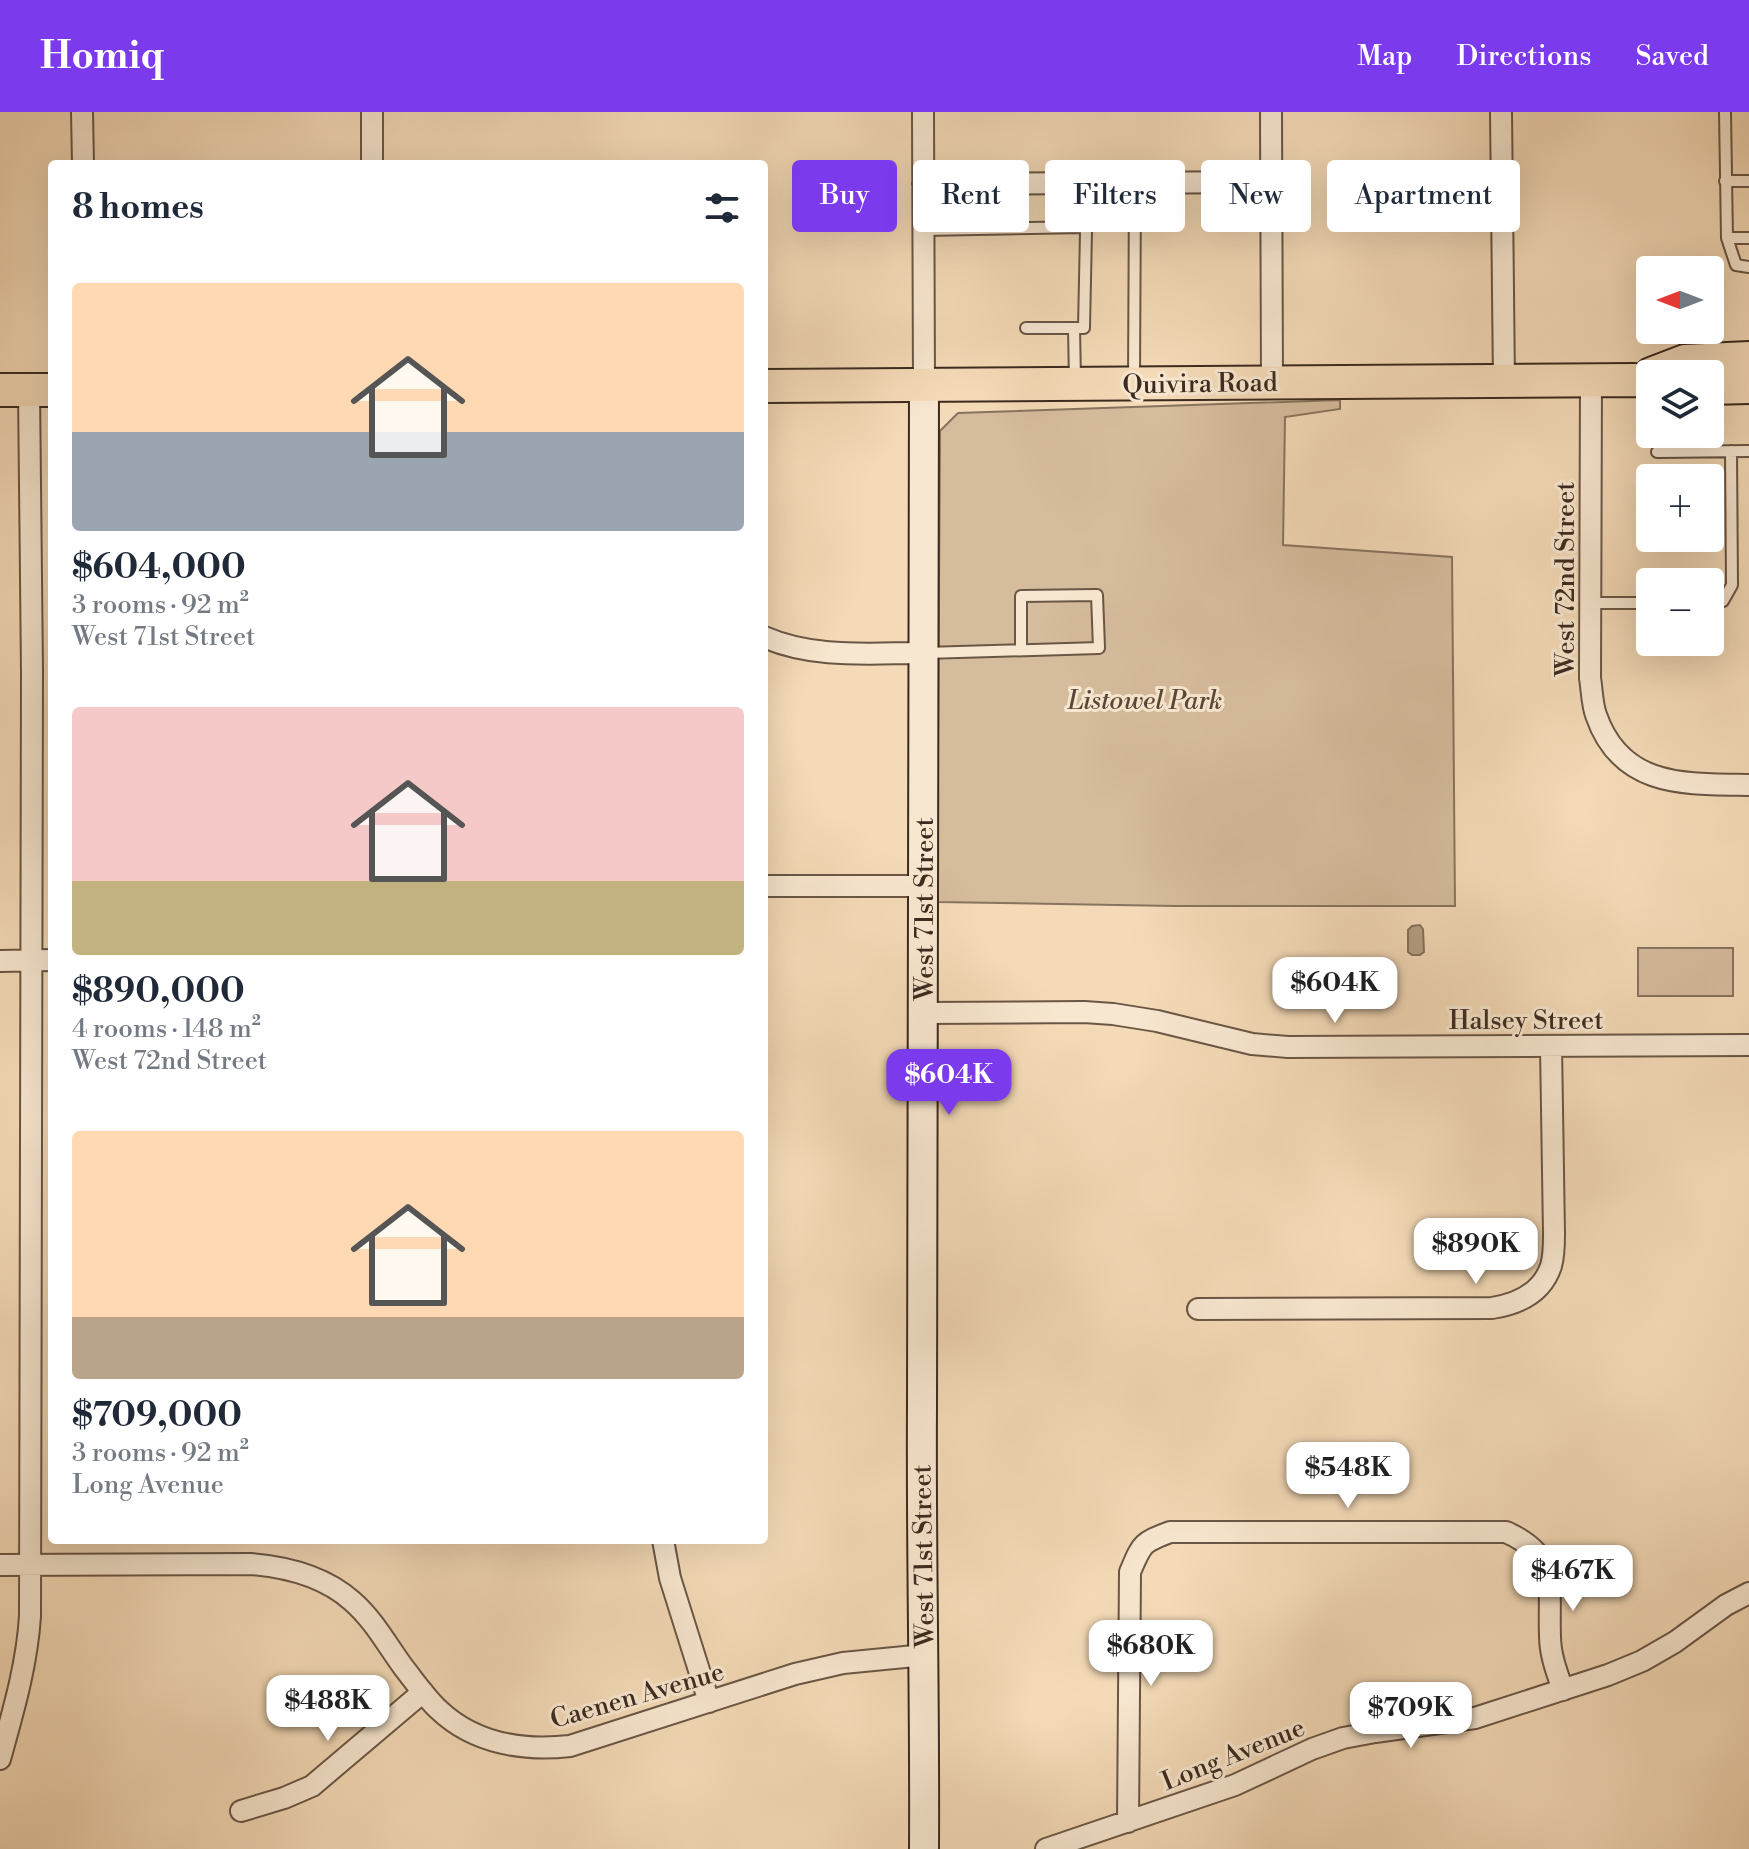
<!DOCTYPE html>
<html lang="en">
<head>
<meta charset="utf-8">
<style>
	:root { --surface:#fff; --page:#f2f2f3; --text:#1f2937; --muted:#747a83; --accent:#7c3aed }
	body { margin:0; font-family:"Libre Bodoni",serif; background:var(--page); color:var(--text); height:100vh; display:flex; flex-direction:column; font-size:30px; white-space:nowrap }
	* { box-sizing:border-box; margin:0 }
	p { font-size:26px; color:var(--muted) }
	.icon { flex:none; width:44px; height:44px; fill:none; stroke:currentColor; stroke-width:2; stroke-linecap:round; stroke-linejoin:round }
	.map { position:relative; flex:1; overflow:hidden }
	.sheet { position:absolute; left:48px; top:48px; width:720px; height:1384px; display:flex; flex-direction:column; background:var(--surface); border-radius:8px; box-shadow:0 8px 32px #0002 }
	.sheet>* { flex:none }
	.hud { position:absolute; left:792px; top:48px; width:760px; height:72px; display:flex; gap:16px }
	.needle { width:52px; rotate:270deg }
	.fabs { position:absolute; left:1636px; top:144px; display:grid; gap:16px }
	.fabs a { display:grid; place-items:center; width:88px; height:88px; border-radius:8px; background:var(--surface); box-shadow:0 8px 32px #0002; font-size:40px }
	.price { position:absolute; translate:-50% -68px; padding:0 18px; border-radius:16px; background:#fff; color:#222; font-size:26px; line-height:52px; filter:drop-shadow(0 2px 4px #0008) }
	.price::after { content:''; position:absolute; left:50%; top:48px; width:24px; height:18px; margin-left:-12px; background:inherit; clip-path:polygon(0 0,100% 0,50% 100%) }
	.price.current { background:var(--accent); color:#fff }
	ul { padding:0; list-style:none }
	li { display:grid; align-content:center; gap:16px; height:424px; padding:0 24px }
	li span { display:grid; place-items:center; height:248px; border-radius:8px; color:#555 }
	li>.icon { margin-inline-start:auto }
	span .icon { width:144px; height:144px; fill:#fffc; stroke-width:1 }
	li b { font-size:34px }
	h2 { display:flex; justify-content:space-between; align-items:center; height:96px; padding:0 24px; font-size:34px }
	.pill { padding:0 28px; border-radius:8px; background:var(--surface); box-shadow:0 8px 32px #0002; font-size:28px; line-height:72px }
	.pill.current { background:var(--accent); color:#fff }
	header { display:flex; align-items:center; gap:48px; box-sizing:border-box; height:112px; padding:0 40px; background:var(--accent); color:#fff }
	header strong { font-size:38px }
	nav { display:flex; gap:44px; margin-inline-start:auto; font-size:28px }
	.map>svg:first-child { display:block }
	.green { fill:#d5bc9d; stroke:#88735e; stroke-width:2 }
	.water { fill:#b59e83; stroke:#85705b; stroke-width:2 }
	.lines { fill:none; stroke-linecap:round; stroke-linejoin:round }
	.lane-casing { stroke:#6a5645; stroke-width:14 }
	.street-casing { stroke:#6a5645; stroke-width:24 }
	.secondary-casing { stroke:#3c2a1f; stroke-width:32 }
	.primary-casing { stroke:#3c2a1f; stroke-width:36 }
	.lane { stroke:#f8e7d0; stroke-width:10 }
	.street { stroke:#f8e7d0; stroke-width:20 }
	.secondary { stroke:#f8e7d0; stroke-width:28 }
	.primary { stroke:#f4dab7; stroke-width:32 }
	.labels { text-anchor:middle; stroke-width:6; stroke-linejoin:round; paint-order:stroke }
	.street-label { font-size:26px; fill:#3c2a1f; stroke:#f8e7d0 }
	.park-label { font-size:26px; font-style:italic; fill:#5b4738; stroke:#f8e7d0 }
</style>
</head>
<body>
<header>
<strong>Homiq</strong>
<nav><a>Map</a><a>Directions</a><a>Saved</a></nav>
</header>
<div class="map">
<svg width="1749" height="1737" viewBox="0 0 1749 1737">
	<rect width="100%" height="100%" fill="#f4dab7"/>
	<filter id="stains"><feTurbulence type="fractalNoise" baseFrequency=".0025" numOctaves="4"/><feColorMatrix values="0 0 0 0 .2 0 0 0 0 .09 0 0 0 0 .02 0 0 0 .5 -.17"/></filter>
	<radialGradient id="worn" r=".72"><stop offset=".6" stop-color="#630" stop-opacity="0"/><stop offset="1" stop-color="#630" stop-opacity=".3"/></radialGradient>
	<!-- green -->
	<path class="green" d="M1340 288V297L1285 305 1283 433 1452 445 1455 794H1174L937 790 940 319 958 301Z
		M1638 836H1733V884H1638Z"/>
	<!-- water -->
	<path class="water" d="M1420 813 1423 817 1424 840 1420 843H1412L1408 840V818L1412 814Z"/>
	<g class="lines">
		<defs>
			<path id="lane" d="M1725 0 1727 126 1736 153 1749 155
				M1725 69H1749
				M923 118 1086 115
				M1727 126H1749
				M1026 216H1074L1075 270
				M1074 216H1084L1087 71
				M1134 269 1135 71
				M1657 340 1749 339
				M1710 490 1723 489 1732 473 1731 339
				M1590 491H1650
				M925 541 1099 536 1097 483 1021 484V538"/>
			<path id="street" d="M82 0 83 52
				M372 0V52
				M923 0 924 273
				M1271 0 1272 270
				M1501 0 1504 270
				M923 72 1273 70
				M1591 269 1590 566C1592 578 1592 592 1596 603 1621 676 1685 672 1749 673
				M764 525C814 547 870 541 923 541
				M764 774H924
				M0 849 52 848
				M924 901 1084 900 1113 902 1157 909 1252 932 1288 935 1749 933
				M1198 1197 1492 1196C1518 1192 1542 1181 1551 1154 1554 1144 1554 1132 1554 1122L1551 934
				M663 1428 670 1466 709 1590
				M0 1453 251 1452C287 1455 324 1464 352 1489 374 1508 387 1533 404 1556 415 1570 426 1586 439 1598 475 1632 524 1639 570 1634L795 1562 843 1551 925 1543
				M0 1647C13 1600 27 1553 30 1504L32 559 29 278
				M241 1699 284 1686 312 1674 423 1580
				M1128 1710 1130 1460C1142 1432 1141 1431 1170 1420H1506C1560 1444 1548 1475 1550 1524 1550 1543 1557 1561 1563 1578
				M1046 1737 1235 1673 1312 1637 1343 1626 1375 1620 1475 1606 1608 1563 1642 1549 1675 1530 1726 1493 1749 1481"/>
			<path id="secondary" d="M924 273C924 614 922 955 922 1296 921 1443 925 1590 924 1737"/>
			<path id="primary" d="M1651 262 1685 249 1749 246
				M764 274 1635 268 1650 270
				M1710 276 1749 275
				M0 278H52"/>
		</defs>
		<!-- lane casing -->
		<use href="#lane" class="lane-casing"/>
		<!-- street casing -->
		<use href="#street" class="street-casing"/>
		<!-- secondary casing -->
		<use href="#secondary" class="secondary-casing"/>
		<!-- primary casing -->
		<use href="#primary" class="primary-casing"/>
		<!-- lane -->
		<use href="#lane" class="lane"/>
		<!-- street -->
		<use href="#street" class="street"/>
		<!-- secondary -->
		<use href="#secondary" class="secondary"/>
		<!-- primary -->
		<use href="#primary" class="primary"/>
	</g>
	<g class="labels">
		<!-- street labels -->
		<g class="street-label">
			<text transform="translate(1200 271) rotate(-1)" y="9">Quivira Road</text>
			<text transform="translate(1565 467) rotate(-90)" y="9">West 72nd Street</text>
			<text transform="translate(924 797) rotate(-90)" y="9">West 71st Street</text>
			<text x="1526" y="917">Halsey Street</text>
			<text transform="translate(923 1444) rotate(-91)" y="9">West 71st Street</text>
			<text transform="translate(637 1583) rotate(-16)" y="9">Caenen Avenue</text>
			<text transform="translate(1233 1642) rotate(-22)" y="9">Long Avenue</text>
		</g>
		<!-- park labels -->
		<g class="park-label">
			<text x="1145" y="597">Listowel Park</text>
		</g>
	</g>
	<rect width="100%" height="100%" filter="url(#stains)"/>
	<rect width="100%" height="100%" fill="url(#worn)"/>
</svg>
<div class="fabs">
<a><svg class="needle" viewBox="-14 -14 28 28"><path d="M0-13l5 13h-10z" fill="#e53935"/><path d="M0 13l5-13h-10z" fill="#747a83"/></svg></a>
<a><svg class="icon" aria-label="layers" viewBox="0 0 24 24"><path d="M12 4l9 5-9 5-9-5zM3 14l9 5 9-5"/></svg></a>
<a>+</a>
<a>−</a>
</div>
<b class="price" style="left:1335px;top:913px">$604K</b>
<b class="price current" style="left:949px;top:1005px">$604K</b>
<b class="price" style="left:1476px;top:1174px">$890K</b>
<b class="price" style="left:1348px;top:1398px">$548K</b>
<b class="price" style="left:1573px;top:1501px">$467K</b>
<b class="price" style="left:1151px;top:1576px">$680K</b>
<b class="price" style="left:328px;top:1631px">$488K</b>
<b class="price" style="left:1411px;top:1638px">$709K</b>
<div class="hud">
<a class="pill current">Buy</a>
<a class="pill">Rent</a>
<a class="pill">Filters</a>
<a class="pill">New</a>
<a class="pill">Apartment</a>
</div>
<section class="sheet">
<h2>8 homes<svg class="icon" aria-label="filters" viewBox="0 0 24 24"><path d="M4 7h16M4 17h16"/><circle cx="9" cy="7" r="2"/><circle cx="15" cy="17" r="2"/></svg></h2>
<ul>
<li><span style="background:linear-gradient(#ffd9b3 60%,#9aa5b1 0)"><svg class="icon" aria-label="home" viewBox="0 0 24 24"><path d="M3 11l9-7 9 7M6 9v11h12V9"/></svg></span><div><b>$604,000</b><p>3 rooms · 92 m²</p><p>West 71st Street</p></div></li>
<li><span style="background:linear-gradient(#f6c9c9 70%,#c2b280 0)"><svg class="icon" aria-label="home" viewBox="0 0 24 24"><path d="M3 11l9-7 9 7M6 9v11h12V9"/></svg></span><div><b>$890,000</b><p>4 rooms · 148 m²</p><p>West 72nd Street</p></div></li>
<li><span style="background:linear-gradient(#ffd9b3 75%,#b9a48a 0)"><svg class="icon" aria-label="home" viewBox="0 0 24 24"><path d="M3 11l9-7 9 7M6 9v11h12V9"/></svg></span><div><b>$709,000</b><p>3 rooms · 92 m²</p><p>Long Avenue</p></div></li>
</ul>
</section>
</div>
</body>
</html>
